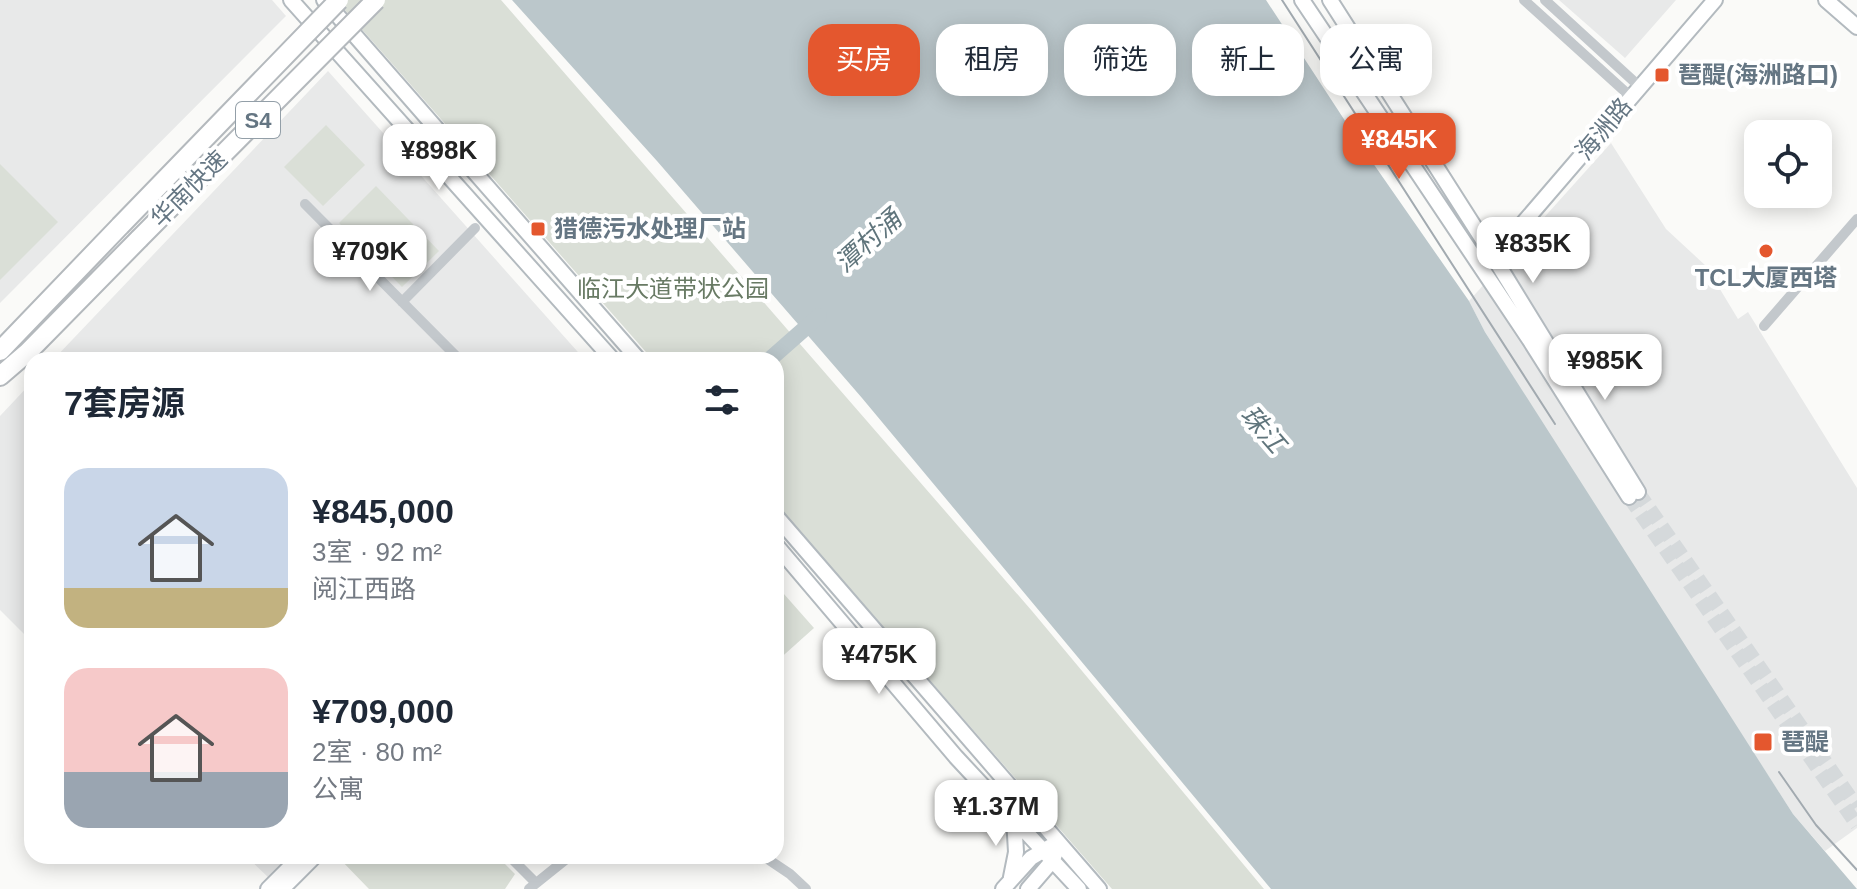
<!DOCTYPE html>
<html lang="zh">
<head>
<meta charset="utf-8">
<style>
	:root { --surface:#fff; --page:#f2f2f3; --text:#1f2937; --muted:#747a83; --accent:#e4572e }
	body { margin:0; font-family:Helvetica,"Noto Sans SC",sans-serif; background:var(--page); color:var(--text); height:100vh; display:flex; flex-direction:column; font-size:30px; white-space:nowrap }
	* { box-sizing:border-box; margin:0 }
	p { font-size:26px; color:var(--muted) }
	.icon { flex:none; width:44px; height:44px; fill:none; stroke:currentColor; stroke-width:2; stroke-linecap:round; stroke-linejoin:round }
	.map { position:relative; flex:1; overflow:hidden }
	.drawer { position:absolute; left:24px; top:352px; width:760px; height:512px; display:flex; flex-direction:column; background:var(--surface); border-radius:24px; box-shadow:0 4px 20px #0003 }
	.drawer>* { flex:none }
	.hud { position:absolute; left:808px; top:24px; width:760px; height:72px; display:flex; gap:16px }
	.controls { position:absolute; left:1744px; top:120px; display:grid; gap:16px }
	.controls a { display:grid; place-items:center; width:88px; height:88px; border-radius:16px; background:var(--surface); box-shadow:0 4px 20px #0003; font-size:40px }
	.price { position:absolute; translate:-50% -68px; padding:0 18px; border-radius:16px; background:#fff; color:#222; font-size:26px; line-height:52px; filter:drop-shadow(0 2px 4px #0008) }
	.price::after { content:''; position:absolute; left:50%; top:48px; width:24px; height:18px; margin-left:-12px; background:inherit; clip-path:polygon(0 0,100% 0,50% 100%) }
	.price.current { background:var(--accent); color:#fff }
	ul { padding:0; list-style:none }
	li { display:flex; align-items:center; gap:24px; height:200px; padding:0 40px }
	li span { display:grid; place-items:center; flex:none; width:224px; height:160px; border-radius:24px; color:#555 }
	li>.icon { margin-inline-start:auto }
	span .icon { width:96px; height:96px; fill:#fffc; stroke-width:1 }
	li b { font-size:34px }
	h2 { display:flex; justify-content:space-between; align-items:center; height:96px; padding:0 40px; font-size:34px }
	.tag { padding:0 28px; border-radius:24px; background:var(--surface); box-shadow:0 4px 20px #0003; font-size:28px; line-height:72px }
	.tag.current { background:var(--accent); color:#fff }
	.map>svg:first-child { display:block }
	.built { fill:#e8e9e9 }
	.green { fill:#dadfd7 }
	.water { fill:#bbc7cb }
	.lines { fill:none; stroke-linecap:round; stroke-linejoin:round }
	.river { stroke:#bbc7cb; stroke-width:16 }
	.secondary-tunnel { stroke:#d5d9db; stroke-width:14; stroke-dasharray:14 7; stroke-linecap:butt }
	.secondary-casing { stroke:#b3babf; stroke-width:18 }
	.highway-casing { stroke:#b4b9bd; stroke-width:22 }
	.street { stroke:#c3c8cc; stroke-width:10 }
	.secondary { stroke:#fff; stroke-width:14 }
	.highway { stroke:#fff; stroke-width:18 }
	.tram { stroke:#a2aab0; stroke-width:2 }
	.highway-bridge-casing { stroke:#b4b9bd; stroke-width:22; stroke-linecap:butt }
	.highway-bridge { stroke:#fff; stroke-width:18 }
	.poi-dot { fill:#e4572e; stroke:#fff; stroke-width:3 }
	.labels { text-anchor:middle; stroke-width:8; stroke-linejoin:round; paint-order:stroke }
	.shield { fill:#fff; stroke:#939fa8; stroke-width:2 }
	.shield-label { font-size:22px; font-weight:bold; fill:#657683 }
	.poi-label { font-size:24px; font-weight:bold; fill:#657683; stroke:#fff; text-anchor:start }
	.street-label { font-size:24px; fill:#657683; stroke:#fff }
	.park-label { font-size:24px; fill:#687a64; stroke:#fff }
	.water-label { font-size:26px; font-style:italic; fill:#60757c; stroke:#fff }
</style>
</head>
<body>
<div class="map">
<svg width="1857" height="889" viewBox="0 0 1857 889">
	<rect width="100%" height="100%" fill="#fafaf8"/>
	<!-- built -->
	<path class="built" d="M0 0H272L286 16 0 303Z
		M1559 0H1676L1625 58Z
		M328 71 585 360H53Z
		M1611 143 1666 229 1706 266 1738 319 1748 312 1857 488V828L1825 851 1793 814 1624 553 1485 332 1469 301Z
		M32 382V642L0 610V416Z
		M246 856H290L269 878Z"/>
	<!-- green -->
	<path class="green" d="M336 0H501L1032 611 1264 889H1112L776 504V360H653Z
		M326 125 365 165 323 206 284 167Z
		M0 164 58 222 0 280Z
		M376 186 439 251 402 287 339 223Z
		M776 585 814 628 776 662Z
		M337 856H497L515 874 505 889H369Z"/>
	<!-- water -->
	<path class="water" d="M512 0H1266L1368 156 1469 301 1485 332 1793 814 1857 889H1271L862 398 657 161Z"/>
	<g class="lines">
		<!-- river -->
		<path class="river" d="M769 360 819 316"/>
		<!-- secondary-tunnel -->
		<path class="secondary-tunnel" d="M1638 492 1857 807
			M1629 497 1857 825"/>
		<defs>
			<path id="secondary" d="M291 0 613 360
				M324 0 639 360
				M1302 0 1529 339 1629 497
				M1330 0 1488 248 1638 492
				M1826 0 1857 27
				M1494 257 1715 0
				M776 516 1099 889
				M776 545 956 757 1079 889
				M1011 877 1016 852 1014 818
				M268 889 301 856
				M282 889 315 856
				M1003 889 1031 858 1051 846
				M1028 889 1053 860 1056 851"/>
			<path id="highway" d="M0 351 120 226
				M0 376 28 352 139 239"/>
		</defs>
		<!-- secondary casing -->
		<use href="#secondary" class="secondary-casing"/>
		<!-- highway casing -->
		<use href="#highway" class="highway-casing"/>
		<!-- street -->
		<path class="street" d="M1524 0 1631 97
			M1545 0 1640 87
			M305 204 458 358
			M402 302 475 228
			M1764 326 1857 219
			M509 856 535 882
			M763 856 790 874 806 889
			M529 889 570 856"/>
		<!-- secondary -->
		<use href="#secondary" class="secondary"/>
		<!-- highway -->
		<use href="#highway" class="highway"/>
		<!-- tram -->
		<path class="tram" d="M1282 0 1555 424
			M1779 772 1816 825 1857 870"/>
		<defs>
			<path id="highway-bridge" d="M120 226 339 0
				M139 239 376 0"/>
		</defs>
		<!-- highway-bridge casing -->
		<use href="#highway-bridge" class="highway-bridge-casing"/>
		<!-- highway-bridge -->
		<use href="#highway-bridge" class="highway-bridge"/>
	</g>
	<!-- markers -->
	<g class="poi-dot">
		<rect x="1654" y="67" width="16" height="16" rx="4"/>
		<rect x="530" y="221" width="16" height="16" rx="4"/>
		<circle cx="1766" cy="251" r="8"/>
		<rect x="1753" y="732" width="20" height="20" rx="4"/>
	</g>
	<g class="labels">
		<!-- shield labels -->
		<rect class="shield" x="236" y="102" width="44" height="36" rx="6"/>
		<g class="shield-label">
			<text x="258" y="128">S4</text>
		</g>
		<!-- poi labels -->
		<g class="poi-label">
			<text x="1678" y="83">琶醍(海洲路口)</text>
			<text x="554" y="237">猎德污水处理厂站</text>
			<text x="1766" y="286" text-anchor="middle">TCL大厦西塔</text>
			<text x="1781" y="750">琶醍</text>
		</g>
		<!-- street labels -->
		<g class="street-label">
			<text transform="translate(1604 129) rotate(-50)" y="8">海洲路</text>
			<text transform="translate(189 189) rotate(-45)" y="8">华南快速</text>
		</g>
		<!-- park labels -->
		<g class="park-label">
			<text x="673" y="297">临江大道带状公园</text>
		</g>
		<!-- water labels -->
		<g class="water-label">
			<text transform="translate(868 241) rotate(-42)" y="9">潭村涌</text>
			<text transform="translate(1263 429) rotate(49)" y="9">珠江</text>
		</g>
	</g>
</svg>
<div class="controls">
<a><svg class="icon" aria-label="locate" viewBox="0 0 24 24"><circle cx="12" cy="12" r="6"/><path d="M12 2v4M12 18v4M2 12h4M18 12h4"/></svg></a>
</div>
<b class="price current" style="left:1399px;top:181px">¥845K</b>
<b class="price" style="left:439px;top:192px">¥898K</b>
<b class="price" style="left:1533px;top:285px">¥835K</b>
<b class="price" style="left:370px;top:293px">¥709K</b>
<b class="price" style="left:1605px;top:402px">¥985K</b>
<b class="price" style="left:879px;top:696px">¥475K</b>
<b class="price" style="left:996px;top:848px">¥1.37M</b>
<div class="hud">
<a class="tag current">买房</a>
<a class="tag">租房</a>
<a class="tag">筛选</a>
<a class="tag">新上</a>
<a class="tag">公寓</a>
</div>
<section class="drawer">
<h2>7套房源<svg class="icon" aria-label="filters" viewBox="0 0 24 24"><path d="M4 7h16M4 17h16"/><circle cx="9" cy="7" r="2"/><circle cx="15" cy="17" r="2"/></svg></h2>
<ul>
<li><span style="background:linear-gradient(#c9d6e8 75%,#c2b280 0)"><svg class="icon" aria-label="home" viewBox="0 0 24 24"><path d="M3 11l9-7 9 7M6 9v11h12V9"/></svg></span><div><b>¥845,000</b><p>3室 · 92 m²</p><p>阅江西路</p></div></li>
<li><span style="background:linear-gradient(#f6c9c9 65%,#9aa5b1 0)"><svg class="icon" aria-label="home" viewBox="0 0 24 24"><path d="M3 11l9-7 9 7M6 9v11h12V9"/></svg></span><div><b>¥709,000</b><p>2室 · 80 m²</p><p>公寓</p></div></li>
</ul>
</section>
</div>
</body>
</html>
